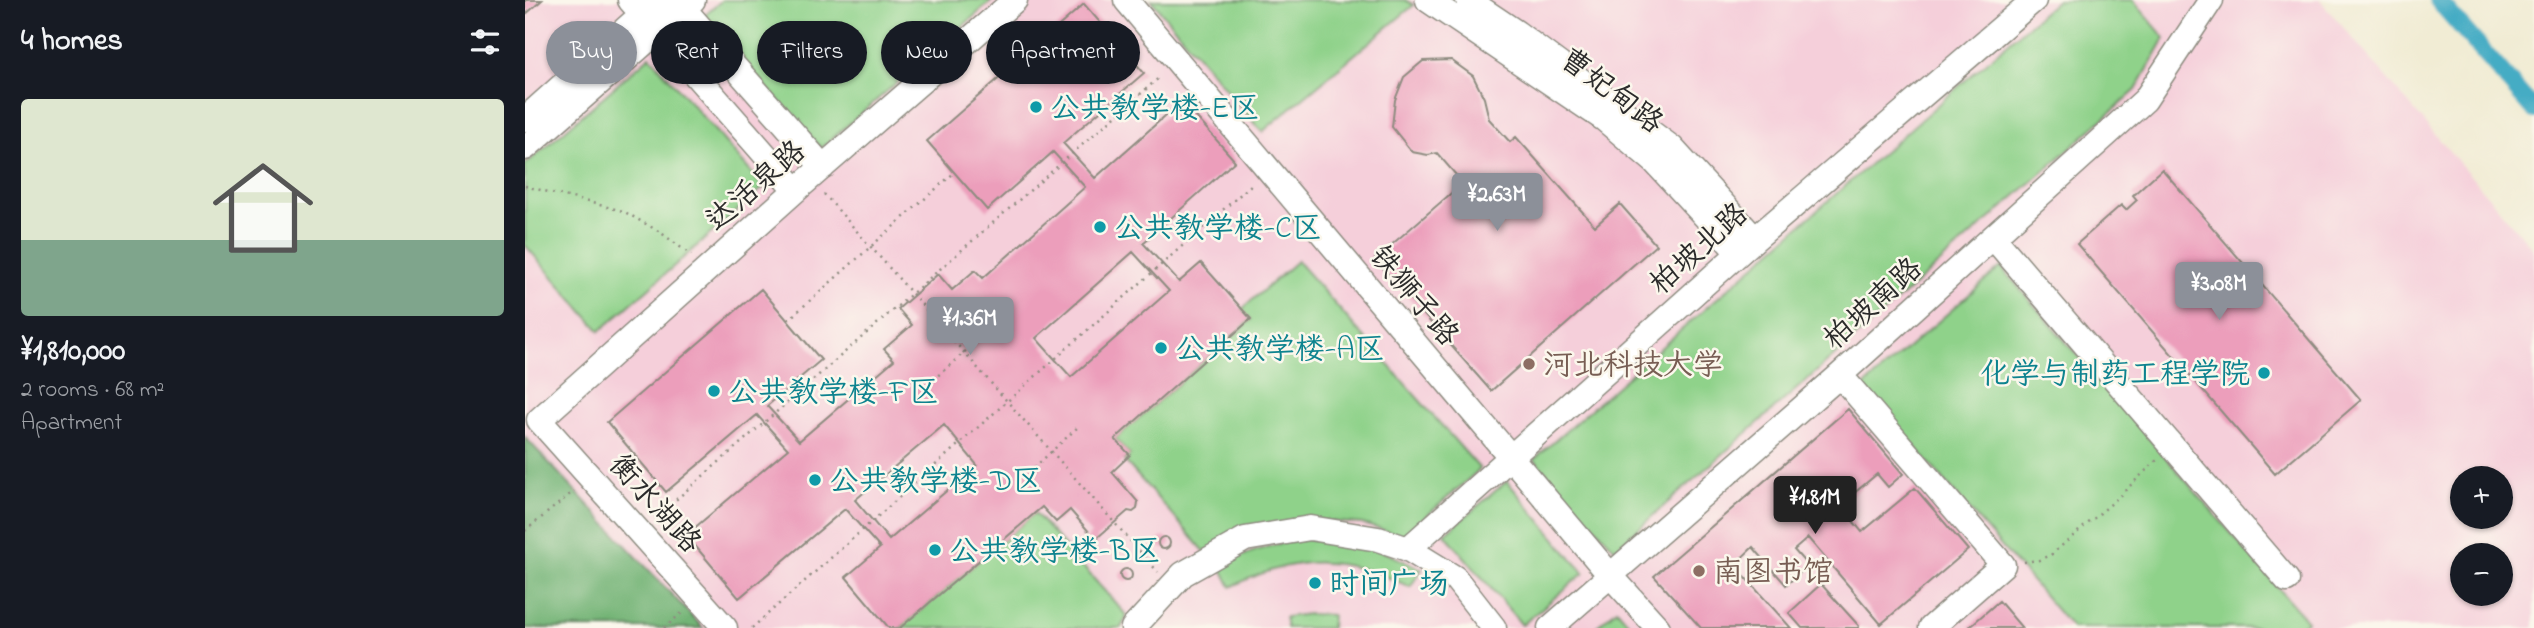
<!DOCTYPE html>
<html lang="en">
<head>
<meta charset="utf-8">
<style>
	:root { --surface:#171b24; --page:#242831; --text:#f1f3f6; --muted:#9ea1a6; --accent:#8c9099 }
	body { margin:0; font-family:"Indie Flower","LXGW WenKai TC",sans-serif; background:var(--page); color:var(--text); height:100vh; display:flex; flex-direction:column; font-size:26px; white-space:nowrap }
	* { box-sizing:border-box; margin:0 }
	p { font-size:23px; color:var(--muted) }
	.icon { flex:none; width:38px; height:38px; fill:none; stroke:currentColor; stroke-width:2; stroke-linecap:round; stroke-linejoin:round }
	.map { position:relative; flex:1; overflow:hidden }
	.panel { display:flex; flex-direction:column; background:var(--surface); width:525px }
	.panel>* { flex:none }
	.hud { position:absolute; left:21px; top:21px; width:665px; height:63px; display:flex; gap:14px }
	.fabs { position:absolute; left:1925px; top:466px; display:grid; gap:14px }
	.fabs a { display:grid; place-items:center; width:63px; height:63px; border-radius:50%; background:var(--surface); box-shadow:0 2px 5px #0004; font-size:35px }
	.price { position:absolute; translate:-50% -60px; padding:0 16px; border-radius:7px; background:var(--accent); color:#fff; font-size:23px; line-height:46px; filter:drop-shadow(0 2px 4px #0008) }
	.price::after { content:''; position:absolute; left:50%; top:42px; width:21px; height:16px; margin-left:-10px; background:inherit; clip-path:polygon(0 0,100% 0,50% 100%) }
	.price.selected { background:#222; color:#fff }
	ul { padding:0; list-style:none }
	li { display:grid; align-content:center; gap:14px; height:371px; padding:0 21px }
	li span { display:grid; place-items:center; height:217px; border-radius:7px; color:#555 }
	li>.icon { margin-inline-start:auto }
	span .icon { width:126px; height:126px; fill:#fffc; stroke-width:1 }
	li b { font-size:30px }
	h2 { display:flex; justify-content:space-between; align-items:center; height:84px; padding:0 21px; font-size:30px }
	.chip { padding:0 24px; border-radius:32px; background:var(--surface); box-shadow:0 2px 5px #0004; font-size:24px; line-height:63px }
	.chip.selected { background:var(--accent); color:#fff }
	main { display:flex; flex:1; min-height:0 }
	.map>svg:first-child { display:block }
	.built { fill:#f5cfda; fill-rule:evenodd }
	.green { fill:#8fd28a; stroke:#5d7e5a; stroke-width:2 }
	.forest { fill:#73b476; stroke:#4f7050; stroke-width:2 }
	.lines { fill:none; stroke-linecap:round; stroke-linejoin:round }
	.canal { stroke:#45acc4; stroke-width:18 }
	.building { fill:#ec9ebb; fill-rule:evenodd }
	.minor-casing { stroke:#8e8c80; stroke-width:27 }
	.path { stroke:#8e8c80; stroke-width:2.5; stroke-dasharray:2 5; stroke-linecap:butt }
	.minor { stroke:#fff; stroke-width:24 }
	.culture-dot { fill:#0f9aa8; stroke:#fbf7ec; stroke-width:2.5 }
	.education-dot { fill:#8d6e63; stroke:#fbf7ec; stroke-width:2.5 }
	.labels { text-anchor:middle; stroke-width:5; stroke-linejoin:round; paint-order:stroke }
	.street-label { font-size:30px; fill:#2b2b2b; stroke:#fbf7ec }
	.culture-label { font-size:30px; fill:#0d838f; stroke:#fbf7ec; text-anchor:start }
	.education-label { font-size:30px; fill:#785e54; stroke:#fbf7ec; text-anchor:start }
</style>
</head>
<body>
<main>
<section class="panel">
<h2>4 homes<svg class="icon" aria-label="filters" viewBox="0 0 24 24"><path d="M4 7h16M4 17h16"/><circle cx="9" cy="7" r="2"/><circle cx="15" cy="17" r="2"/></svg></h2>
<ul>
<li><span style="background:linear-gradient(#dfe7d0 65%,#7fa58c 0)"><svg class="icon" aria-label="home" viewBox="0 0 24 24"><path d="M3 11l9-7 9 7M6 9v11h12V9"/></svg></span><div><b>¥1,810,000</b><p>2 rooms · 68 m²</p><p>Apartment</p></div></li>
</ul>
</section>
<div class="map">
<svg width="2009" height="628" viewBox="0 0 2009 628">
	<rect width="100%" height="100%" fill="#fbf7ec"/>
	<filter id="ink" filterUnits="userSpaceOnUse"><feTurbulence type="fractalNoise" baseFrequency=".0143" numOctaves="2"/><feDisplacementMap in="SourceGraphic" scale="14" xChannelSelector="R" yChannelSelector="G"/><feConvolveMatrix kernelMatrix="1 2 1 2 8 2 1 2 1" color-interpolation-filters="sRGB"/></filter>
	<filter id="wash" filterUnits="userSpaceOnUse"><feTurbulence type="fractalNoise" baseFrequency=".00686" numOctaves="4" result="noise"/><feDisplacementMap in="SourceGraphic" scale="28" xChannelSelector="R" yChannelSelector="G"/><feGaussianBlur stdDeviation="1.57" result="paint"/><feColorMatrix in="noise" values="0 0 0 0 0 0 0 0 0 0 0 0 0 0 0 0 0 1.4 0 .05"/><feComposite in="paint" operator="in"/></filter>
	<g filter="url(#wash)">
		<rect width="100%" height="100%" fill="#f1ecd4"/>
		<!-- built -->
		<path class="built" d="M0 0H1795L2009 250V628H0ZM1937 478H1976V516H1937ZM1937 555H1976V593H1937Z"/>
		<!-- green -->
		<path class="green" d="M197 0H468L296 148 178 17Z
			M626 0H880L889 5 737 132Z
			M1532 0H1608L1640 38 1611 90 1090 549 1009 459Z
			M125 56 239 187 75 331 0 245V165Z
			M772 261 955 469 879 536 837 524 787 520 680 552 599 460 605 455 590 439 726 320 717 309Z
			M1476 267 1782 621 1774 628H1547L1338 387Z
			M982 481 1059 573 997 625 920 534Z
			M510 513 602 616 596 628H375Z
			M774 539 811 541 845 546 897 569 885 587C818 555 772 554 706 587L696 567C721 552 746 545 774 539Z
			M1092 609 1108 628H1070Z
			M784 614 807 615 806 628H762L760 617Z"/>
		<!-- forest -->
		<path class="forest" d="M0 437 178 628H0Z"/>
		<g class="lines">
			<!-- canal -->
			<path class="canal" d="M1913 0 2009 110"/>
		</g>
		<g id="blocks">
			<!-- building -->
			<path class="building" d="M0 0H17L0 15Z
				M559 4 619 73 538 143 570 178 657 101 710 161 618 243 654 282 676 263 726 319 590 439 605 455 587 472 613 502 612 509 608 512 603 511 573 537 571 545 568 546 563 543 562 538 566 534 545 510 531 522 517 507 375 628H364L321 577 355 548 320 509 214 598 161 535 263 449 232 415 141 492 82 422 236 289 296 360 242 406 274 441 369 360 359 349 387 325 373 309 413 274 427 290 450 270 458 278 560 187 528 152 462 210 402 141ZM608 252 644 291 546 377 511 338ZM419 425 452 465 364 540 330 500Z
				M926 60 948 76 959 98 964 119 985 142 991 137 1070 226 1095 204 1131 245 966 391 850 259 938 183 912 153 903 155 887 152 867 127 870 100 879 77 898 61Z
				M1637 169 1836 400 1750 474 1552 244 1596 205 1601 210 1612 200 1608 195Z
				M1323 409 1378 474 1363 487 1352 474 1315 505 1337 532 1390 488 1443 550 1356 624 1283 538 1269 550 1283 566 1261 585 1228 547 1209 565 1266 628H1176L1129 576Z
				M633 543a6 6 0 1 1 12 0a6 6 0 1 1-12 0Z
				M595 575a6 6 0 1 1 12 0a6 6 0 1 1-12 0Z
				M1296 584 1334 626 1333 628H1277L1264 613Z
				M1474 601 1497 628H1443Z"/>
		</g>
	</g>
	<g filter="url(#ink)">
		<use href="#blocks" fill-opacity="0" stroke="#8e8c80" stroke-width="2"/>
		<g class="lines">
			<defs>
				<path id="minor" d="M105 0 271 190
					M151 0 298 167
					M601 0 1085 575 1133 628
					M903 0 1079 119 1130 162 1214 253
					M943 0 992 33 1147 148 1230 239
					M0 119 133 0
					M0 148 168 0
					M1468 237 1762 580
					M1315 375 1478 565 1406 628
					M883 549 1230 239 1509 0
					M200 628 14 420 271 190 490 0
					M608 628 658 574 720 539 785 528 853 539 883 549 930 578 969 628
					M1025 628 1315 375 1620 100 1686 0"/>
			</defs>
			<!-- minor casing -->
			<use href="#minor" class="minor-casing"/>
			<!-- path -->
			<path class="path" d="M0 186 98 211 135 232 166 255
				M299 194 633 572
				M263 320 430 172
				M408 380 469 326
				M499 477 554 426
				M130 518 636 76
				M0 531 49 491
				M1499 562 1514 560 1527 554 1587 503 1633 459
				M139 628 158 612
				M227 628 727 184"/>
			<!-- minor -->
			<use href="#minor" class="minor"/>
		</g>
	</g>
	<!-- markers -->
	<g class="culture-dot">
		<circle cx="511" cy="107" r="7"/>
		<circle cx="575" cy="227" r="7"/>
		<circle cx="636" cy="348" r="7"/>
		<circle cx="1739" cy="373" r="7"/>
		<circle cx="189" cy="391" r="7"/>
		<circle cx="290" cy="480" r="7"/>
		<circle cx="410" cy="550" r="7"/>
		<circle cx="790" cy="583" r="7"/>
	</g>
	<g class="education-dot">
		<circle cx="1004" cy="364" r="7"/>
		<circle cx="1174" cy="571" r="7"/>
	</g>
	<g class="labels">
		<!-- street labels -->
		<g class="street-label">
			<text transform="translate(1087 90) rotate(37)" y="10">曹妃甸路</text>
			<text transform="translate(230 185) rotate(-41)" y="10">达活泉路</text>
			<text transform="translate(1173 248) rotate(-42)" y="10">柏坡北路</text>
			<text transform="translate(890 295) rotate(50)" y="10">铁狮子路</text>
			<text transform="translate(1347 303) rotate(-42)" y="10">柏坡南路</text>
			<text transform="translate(131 503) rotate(48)" y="10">衡水湖路</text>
		</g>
		<!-- culture labels -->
		<g class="culture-label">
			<text x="525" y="117">公共教学楼-E区</text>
			<text x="589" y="237">公共教学楼-C区</text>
			<text x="650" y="358">公共教学楼-A区</text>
			<text x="1725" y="383" text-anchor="end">化学与制药工程学院</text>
			<text x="203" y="401">公共教学楼-F区</text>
			<text x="304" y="490">公共教学楼-D区</text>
			<text x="424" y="560">公共教学楼-B区</text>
			<text x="804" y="593">时间广场</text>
		</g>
		<!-- education labels -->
		<g class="education-label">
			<text x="1018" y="374">河北科技大学</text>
			<text x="1188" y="581">南图书馆</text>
		</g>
	</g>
</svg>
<div class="fabs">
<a>+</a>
<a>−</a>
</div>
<b class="price" style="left:972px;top:233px">¥2.63M</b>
<b class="price" style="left:1694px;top:322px">¥3.08M</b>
<b class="price" style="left:445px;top:357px">¥1.36M</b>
<b class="price selected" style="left:1290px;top:536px">¥1.81M</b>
<div class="hud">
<a class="chip selected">Buy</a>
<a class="chip">Rent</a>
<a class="chip">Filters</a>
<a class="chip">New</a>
<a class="chip">Apartment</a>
</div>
</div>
</main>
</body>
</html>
